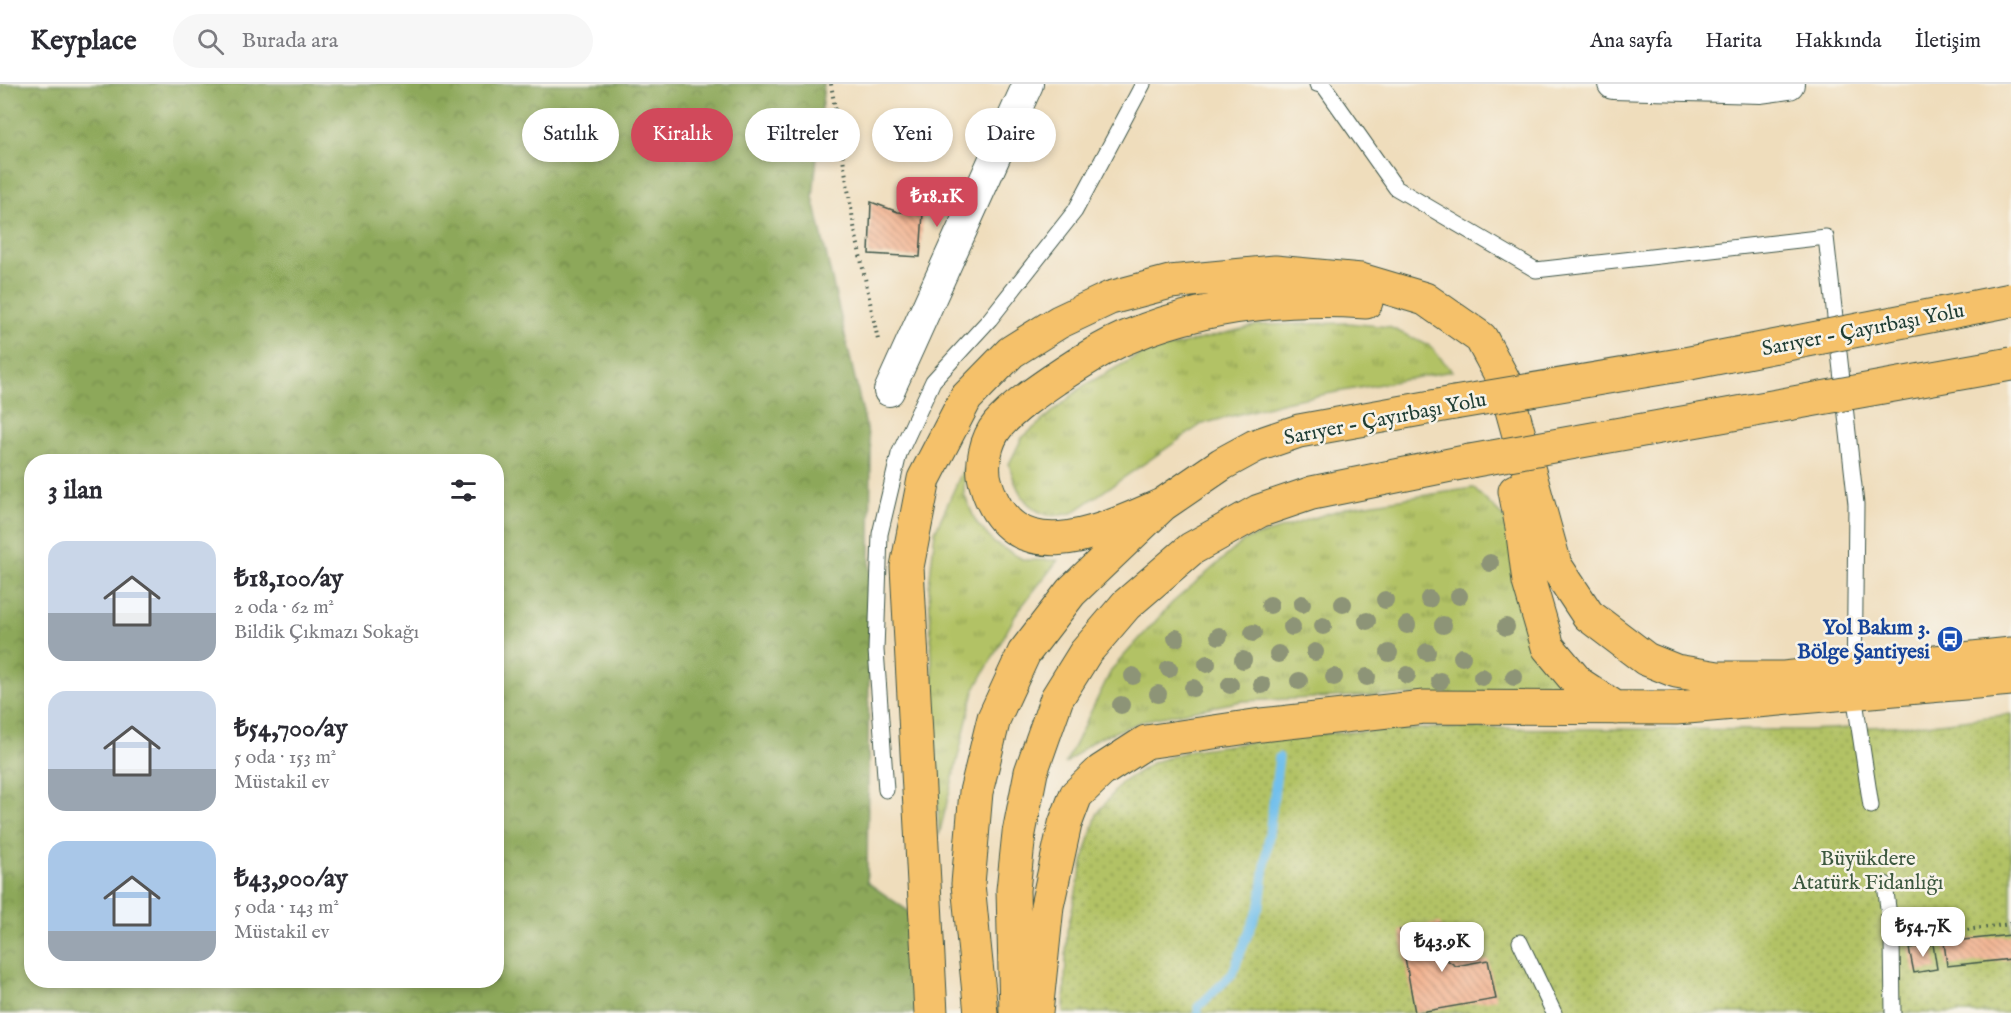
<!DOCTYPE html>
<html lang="tr">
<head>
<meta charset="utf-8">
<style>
	:root { --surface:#fff; --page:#f7f7f7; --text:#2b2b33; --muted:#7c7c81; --line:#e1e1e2; --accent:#d1495b }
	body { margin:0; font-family:"IM FELL English",serif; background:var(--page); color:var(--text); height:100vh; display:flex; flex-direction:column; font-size:22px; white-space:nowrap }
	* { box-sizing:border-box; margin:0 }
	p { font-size:20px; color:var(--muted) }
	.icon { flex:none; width:33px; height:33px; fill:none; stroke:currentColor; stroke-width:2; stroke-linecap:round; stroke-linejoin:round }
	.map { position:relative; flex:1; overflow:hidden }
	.sheet { position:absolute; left:24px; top:370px; width:480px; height:534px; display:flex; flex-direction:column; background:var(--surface); border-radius:24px; box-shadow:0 3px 9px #0003 }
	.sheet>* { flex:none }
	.hud { position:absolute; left:522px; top:24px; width:570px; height:54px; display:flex; gap:12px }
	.price { position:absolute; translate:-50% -51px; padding:0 14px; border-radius:12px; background:#fff; color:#222; font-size:20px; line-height:39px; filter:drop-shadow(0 2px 3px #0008) }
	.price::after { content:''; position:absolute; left:50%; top:36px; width:18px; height:14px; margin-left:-9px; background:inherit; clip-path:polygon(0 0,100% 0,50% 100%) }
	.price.on { background:var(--accent); color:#fff }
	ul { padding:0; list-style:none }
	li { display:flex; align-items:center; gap:18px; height:150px; padding:0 24px }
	li span { display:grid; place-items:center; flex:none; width:168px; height:120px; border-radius:18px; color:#555 }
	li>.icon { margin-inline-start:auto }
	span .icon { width:72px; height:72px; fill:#fffc; stroke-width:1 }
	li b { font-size:26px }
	h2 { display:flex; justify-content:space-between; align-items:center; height:72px; padding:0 24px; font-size:26px }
	.pill { padding:0 21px; border-radius:27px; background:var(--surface); box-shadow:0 3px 9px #0003; font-size:21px; line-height:54px }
	.pill.on { background:var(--accent); color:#fff }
	header { display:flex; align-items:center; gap:36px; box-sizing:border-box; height:84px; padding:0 30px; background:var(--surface); border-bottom:2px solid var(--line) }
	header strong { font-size:28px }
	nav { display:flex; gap:33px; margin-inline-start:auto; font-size:21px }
	.search { width:420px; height:54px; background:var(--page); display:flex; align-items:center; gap:15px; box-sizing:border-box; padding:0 21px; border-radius:33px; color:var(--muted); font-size:22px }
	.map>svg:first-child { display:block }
	.grass { fill:url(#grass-tufts); stroke:#68804c; stroke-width:1.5 }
	.forest { fill:url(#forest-crowns); stroke:#567247; stroke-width:1.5; fill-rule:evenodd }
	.garden { fill:url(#garden-dots); stroke:#68804c; stroke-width:1.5 }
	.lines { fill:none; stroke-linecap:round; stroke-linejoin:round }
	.stream { stroke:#72c0ec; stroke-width:9 }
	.building { fill:url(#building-back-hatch) }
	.lane-casing { stroke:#3e5548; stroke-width:17 }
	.street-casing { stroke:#3e5548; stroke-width:32 }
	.primary-casing { stroke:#3e5548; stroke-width:35 }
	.path { stroke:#3e5548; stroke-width:4; stroke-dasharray:1.5 4.5; stroke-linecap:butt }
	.lane { stroke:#fff; stroke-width:15 }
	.street { stroke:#fff; stroke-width:30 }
	.primary { stroke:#f5c16b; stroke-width:33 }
	.primary-bridge-casing { stroke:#3e5548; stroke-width:35; stroke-linecap:butt }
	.primary-bridge { stroke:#f5c16b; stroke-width:33 }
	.tree { fill:#8d9477 }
	.labels { text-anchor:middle; stroke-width:5; stroke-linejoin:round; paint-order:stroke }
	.street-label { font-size:21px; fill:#1f3d34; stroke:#f7f3e8 }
	.transit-label { font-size:21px; font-weight:bold; fill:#164399; stroke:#f7f3e8; text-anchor:end }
	.park-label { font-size:21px; fill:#3c583e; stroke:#f7f3e8 }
</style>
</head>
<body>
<header>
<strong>Keyplace</strong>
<div class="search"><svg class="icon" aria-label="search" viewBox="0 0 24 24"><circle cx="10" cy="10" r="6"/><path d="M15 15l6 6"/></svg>Burada ara</div>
<nav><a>Ana sayfa</a><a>Harita</a><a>Hakkında</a><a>İletişim</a></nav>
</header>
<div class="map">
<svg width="2011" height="929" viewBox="0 0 2011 929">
	<defs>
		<pattern id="grass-tufts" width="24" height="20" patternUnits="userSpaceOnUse" patternTransform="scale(1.5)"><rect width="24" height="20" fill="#b2c265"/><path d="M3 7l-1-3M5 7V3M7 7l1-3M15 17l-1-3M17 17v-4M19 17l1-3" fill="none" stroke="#909f54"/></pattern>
		<pattern id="forest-crowns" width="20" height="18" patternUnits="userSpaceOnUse" patternTransform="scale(1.5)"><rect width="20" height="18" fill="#8da85a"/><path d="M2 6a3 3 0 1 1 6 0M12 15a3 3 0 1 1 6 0" fill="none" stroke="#738a4b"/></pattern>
		<pattern id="garden-dots" width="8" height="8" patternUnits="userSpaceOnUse" patternTransform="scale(1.5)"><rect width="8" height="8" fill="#b2c265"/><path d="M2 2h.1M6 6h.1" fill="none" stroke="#909f54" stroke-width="1.8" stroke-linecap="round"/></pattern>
		<pattern id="building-back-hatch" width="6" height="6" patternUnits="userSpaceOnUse" patternTransform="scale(1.5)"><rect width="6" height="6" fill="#f3b28f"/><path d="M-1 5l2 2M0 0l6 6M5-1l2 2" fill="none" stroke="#c49276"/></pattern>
	</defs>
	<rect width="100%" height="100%" fill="#f7f3e8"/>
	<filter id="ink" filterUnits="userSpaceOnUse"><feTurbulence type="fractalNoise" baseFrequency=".0167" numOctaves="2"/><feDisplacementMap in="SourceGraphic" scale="12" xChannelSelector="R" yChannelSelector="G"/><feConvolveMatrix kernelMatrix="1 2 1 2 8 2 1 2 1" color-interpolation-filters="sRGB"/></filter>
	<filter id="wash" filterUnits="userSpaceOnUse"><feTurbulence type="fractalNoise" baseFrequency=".008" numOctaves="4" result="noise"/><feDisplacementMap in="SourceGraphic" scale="24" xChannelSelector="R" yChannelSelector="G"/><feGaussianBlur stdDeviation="1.35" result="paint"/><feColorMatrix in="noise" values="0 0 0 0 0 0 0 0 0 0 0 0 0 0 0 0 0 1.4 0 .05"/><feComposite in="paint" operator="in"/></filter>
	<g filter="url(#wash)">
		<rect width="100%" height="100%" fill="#efddbc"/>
		<!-- grass -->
		<path class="grass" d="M1348 239 1389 243 1430 262 1452 287 1288 317 1202 340 1072 429C1065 430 1055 433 1048 431 1024 425 1015 402 1009 380L1022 354 1083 302 1139 271 1258 241Z
			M965 381 964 410 976 438 994 459 1024 476H1058L1018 527 974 607 939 751 929 502 935 448Z
			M1473 404 1519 448 1572 614 1384 611 1242 617 1146 636 1094 656 1065 680 1112 585 1172 519 1245 456 1348 423Z"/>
		<!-- forest -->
		<path class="forest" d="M0 0H824L813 113 871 364 867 798 908 827 921 929H0ZM32 378H496V897H32Z"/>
		<!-- garden -->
		<path class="garden" d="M2011 630V929H1064L1067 847 1085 770 1097 730 1121 699 1154 678 1192 666 1314 650 1437 644 1807 646 1931 640Z"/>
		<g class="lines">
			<!-- stream -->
			<path class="stream" d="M1198 929V923L1232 890 1260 820 1279 673"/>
		</g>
		<g id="blocks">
			<!-- building -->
			<path class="building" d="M871 118 898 128 923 129 920 173 869 170Z
				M1440 839 1447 876 1456 882 1488 876 1496 915 1415 929 1400 846Z
				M2011 851V875L1947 882 1944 858Z
				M1933 860 1937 885 1914 889 1909 864Z"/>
		</g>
	</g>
	<g filter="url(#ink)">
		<use href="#blocks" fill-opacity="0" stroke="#3e5548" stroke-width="1.5"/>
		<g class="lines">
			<defs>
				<path id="lane" d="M1317 0 1324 2 1396 104 1536 186 1826 153 1856 420 1854 610 1871 722
					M886 706 876 566 880 450 899 370 933 297 990 235 1075 127 1143 0
					M1885 800 1892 856 1893 929
					M1520 858 1554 929"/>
				<path id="street" d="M1613 0 1761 4 1789 0
					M889 307 1028 0"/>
				<path id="primary" d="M1515 407 1522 443 1529 498 1548 563 1579 600 1616 624
					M1162 421C1102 447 1013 491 986 400 980 382 986 355 998 341 1014 323 1036 308 1055 295 1076 281 1106 261 1130 252 1204 221 1287 213 1366 218
					M931 929 907 483 924 395 966 314 1011 268 1059 238 1110 214 1170 198 1275 188 1361 196 1425 215 1481 254 1504 297 1555 481 1588 531 1646 575 1676 587 1718 594H1784L2011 570
					M981 929 968 800 976 708 994 634 1024 569 1071 508 1162 421 1222 380 1255 362 1299 347 1454 319
					M1016 929 1013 806 1019 749 1031 688 1057 614 1085 569 1126 521 1191 465 1259 427 1312 409 1470 377
					M1036 929 1047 822 1065 740 1076 711 1101 687 1146 658 1261 641 1424 623 1676 624 2011 595"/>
			</defs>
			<!-- lane casing -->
			<use href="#lane" class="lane-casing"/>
			<!-- street casing -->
			<use href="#street" class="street-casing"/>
			<!-- primary casing -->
			<use href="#primary" class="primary-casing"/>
			<!-- path -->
			<path class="path" d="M831 0 854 142 878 256
				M1914 853 2011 840"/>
			<!-- lane -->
			<use href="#lane" class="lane"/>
			<!-- street -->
			<use href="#street" class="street"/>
			<!-- primary -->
			<use href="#primary" class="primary"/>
			<defs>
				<path id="primary-bridge" d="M1454 319 1685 280 2011 216
					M1470 377 2011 280"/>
			</defs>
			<!-- primary-bridge casing -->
			<use href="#primary-bridge" class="primary-bridge-casing"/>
			<!-- primary-bridge -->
			<use href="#primary-bridge" class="primary-bridge"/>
		</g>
		<!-- trees -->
		<g class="tree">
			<circle cx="1490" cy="479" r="9"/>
			<circle cx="1459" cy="512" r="9"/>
			<circle cx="1429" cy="515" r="9"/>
			<circle cx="1385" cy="516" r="9"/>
			<circle cx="1302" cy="520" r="9"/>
			<circle cx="1343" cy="520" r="9"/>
			<circle cx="1270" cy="521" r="9"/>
			<circle cx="1367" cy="537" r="9"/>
			<circle cx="1407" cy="541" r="9"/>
			<circle cx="1443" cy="541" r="9"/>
			<circle cx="1323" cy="542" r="9"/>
			<circle cx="1292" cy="543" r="9"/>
			<circle cx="1506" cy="543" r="9"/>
			<circle cx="1253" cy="549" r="9"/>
			<circle cx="1219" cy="552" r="9"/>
			<circle cx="1176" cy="554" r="9"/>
			<circle cx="1315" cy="568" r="9"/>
			<circle cx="1427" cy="568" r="9"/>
			<circle cx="1389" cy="569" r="9"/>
			<circle cx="1278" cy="570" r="9"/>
			<circle cx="1462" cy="573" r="9"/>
			<circle cx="1243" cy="576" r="9"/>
			<circle cx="1207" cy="580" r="9"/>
			<circle cx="1169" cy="585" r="9"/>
			<circle cx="1407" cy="591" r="9"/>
			<circle cx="1133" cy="592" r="9"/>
			<circle cx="1334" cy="593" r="9"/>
			<circle cx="1367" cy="593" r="9"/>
			<circle cx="1482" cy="593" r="9"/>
			<circle cx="1514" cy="593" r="9"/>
			<circle cx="1299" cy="597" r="9"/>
			<circle cx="1440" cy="597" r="9"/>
			<circle cx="1230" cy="601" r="9"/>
			<circle cx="1262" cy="601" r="9"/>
			<circle cx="1193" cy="604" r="9"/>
			<circle cx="1158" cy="610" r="9"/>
			<circle cx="1121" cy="621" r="9"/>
		</g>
	</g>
	<!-- icons -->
	<defs>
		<symbol id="bus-disc" viewBox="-11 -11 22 22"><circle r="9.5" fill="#1a4fb4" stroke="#f7f3e8"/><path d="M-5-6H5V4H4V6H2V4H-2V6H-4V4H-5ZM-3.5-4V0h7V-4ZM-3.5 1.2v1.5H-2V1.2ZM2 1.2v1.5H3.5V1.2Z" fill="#fff"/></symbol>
	</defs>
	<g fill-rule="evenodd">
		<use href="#bus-disc" x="1935" y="540" width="30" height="30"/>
	</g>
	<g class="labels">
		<!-- street labels -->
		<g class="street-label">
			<text transform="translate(1863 245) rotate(-11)" y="7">Sarıyer - Çayırbaşı Yolu</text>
			<text transform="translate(1385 334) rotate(-11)" y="7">Sarıyer - Çayırbaşı Yolu</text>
		</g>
		<!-- transit labels -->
		<g class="transit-label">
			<text x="1930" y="550">Yol Bakım 3.<tspan x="1930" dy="24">Bölge Şantiyesi</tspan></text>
		</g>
		<!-- park labels -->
		<g class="park-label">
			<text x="1868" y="781">Büyükdere<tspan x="1868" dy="24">Atatürk Fidanlığı</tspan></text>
		</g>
	</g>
</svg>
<b class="price on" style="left:937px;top:144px">₺18.1K</b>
<b class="price" style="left:1923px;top:874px">₺54.7K</b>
<b class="price" style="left:1442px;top:889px">₺43.9K</b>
<div class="hud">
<a class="pill">Satılık</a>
<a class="pill on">Kiralık</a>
<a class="pill">Filtreler</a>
<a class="pill">Yeni</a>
<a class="pill">Daire</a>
</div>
<section class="sheet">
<h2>3 ilan<svg class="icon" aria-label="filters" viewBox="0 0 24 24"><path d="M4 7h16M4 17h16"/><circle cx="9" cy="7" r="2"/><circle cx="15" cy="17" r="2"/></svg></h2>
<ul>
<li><span style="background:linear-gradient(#c9d6e8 60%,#9aa5b1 0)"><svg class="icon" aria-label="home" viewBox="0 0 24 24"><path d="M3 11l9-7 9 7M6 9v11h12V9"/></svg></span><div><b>₺18,100/ay</b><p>2 oda · 62 m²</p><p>Bildik Çıkmazı Sokağı</p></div></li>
<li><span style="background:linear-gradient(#c9d6e8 65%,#9aa5b1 0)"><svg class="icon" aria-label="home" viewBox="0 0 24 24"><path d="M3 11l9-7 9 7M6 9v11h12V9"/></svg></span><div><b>₺54,700/ay</b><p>5 oda · 153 m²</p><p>Müstakil ev</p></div></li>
<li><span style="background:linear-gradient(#a9c7e8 75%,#9aa5b1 0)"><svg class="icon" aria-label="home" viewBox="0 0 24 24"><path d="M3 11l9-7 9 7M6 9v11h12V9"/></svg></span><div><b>₺43,900/ay</b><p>5 oda · 143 m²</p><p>Müstakil ev</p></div></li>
</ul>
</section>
</div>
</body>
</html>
